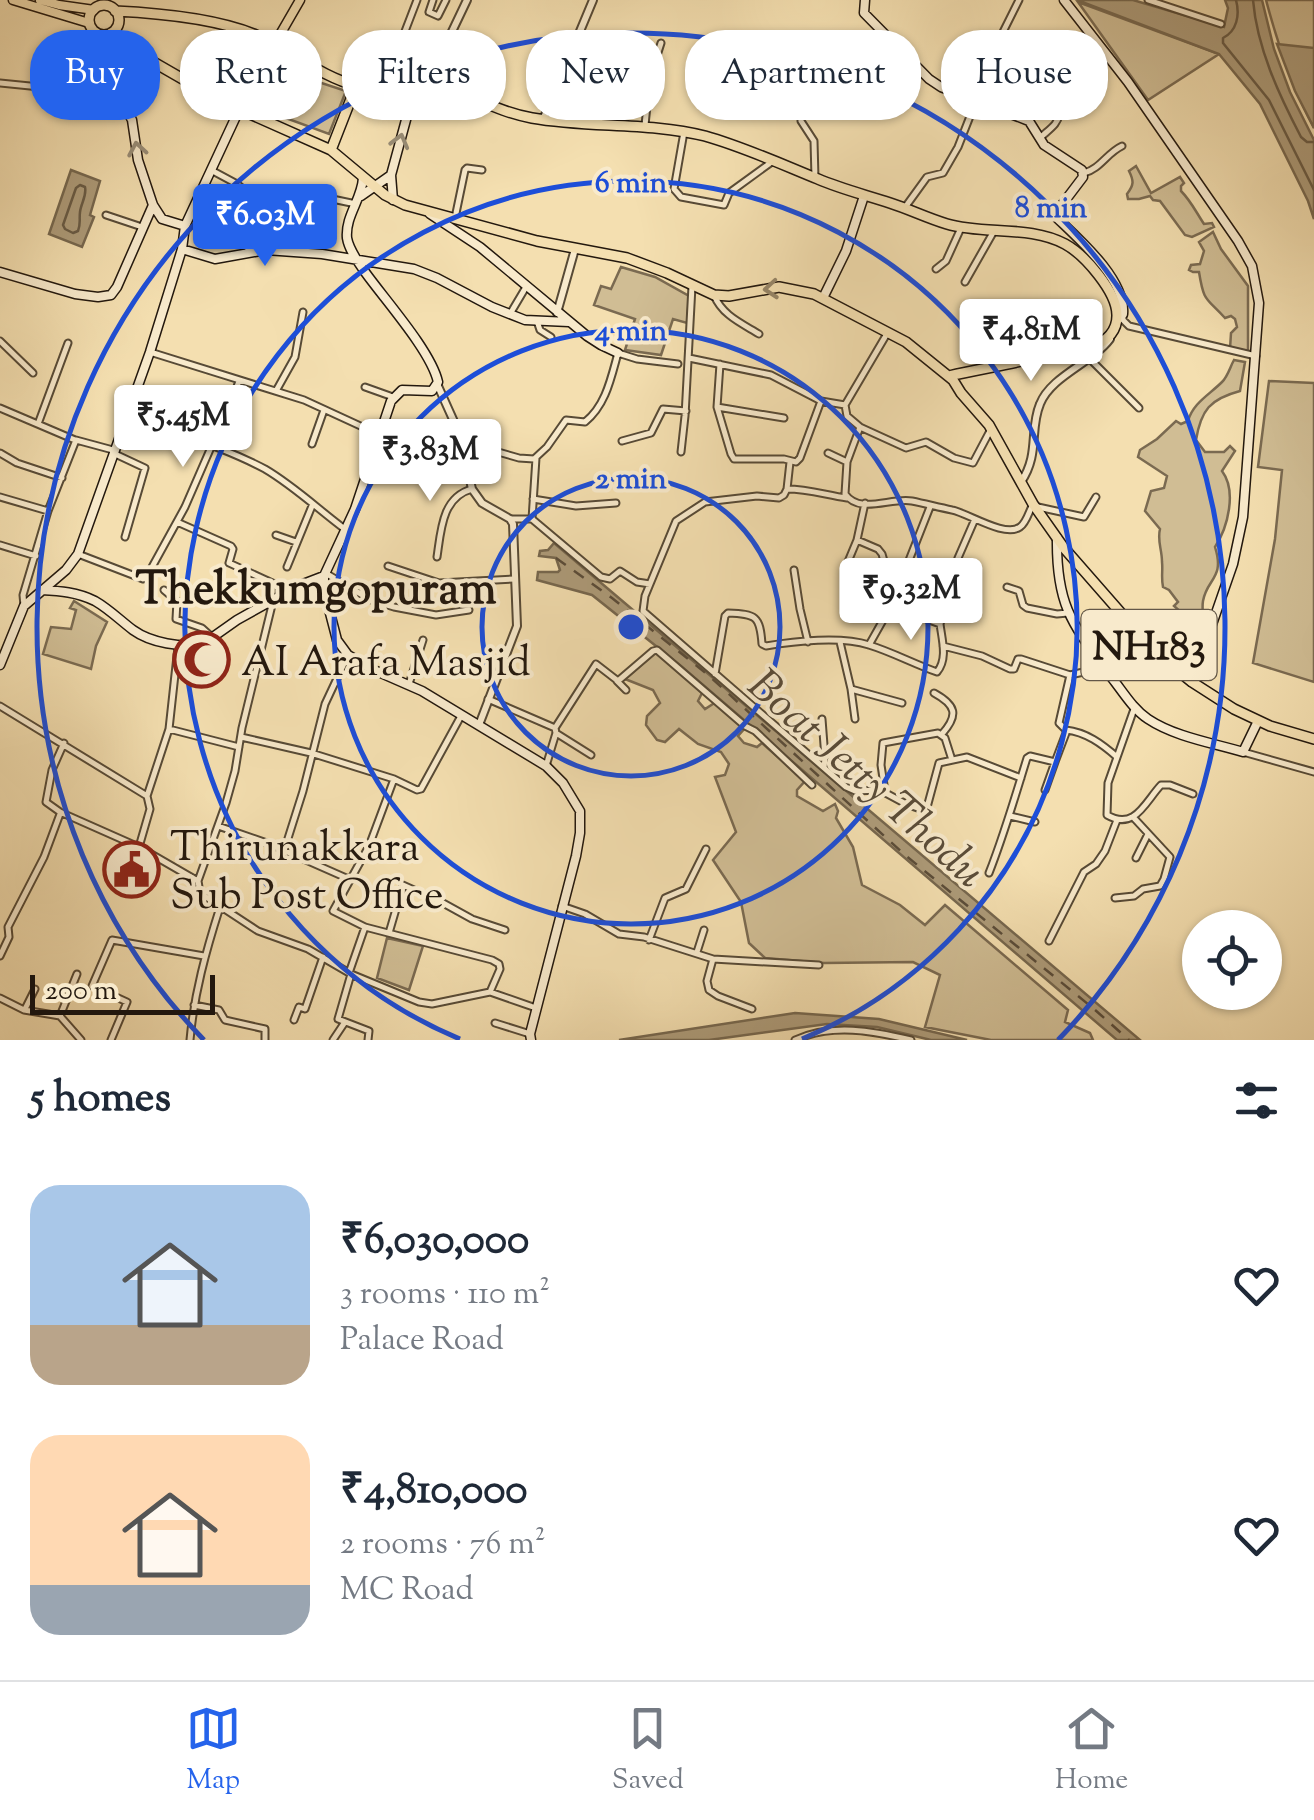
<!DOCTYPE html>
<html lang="en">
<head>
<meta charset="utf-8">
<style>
	:root { --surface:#fff; --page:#f6f6f7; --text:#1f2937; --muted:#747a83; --line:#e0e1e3; --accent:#2563eb }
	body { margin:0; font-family:"Sorts Mill Goudy",serif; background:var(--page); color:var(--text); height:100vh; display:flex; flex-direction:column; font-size:38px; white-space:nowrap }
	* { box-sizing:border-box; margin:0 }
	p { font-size:32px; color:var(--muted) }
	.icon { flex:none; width:55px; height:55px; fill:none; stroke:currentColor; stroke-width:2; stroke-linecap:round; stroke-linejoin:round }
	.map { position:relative; height:1040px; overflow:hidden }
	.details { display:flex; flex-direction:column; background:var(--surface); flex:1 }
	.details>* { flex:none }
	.banner { position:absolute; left:30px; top:30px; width:1255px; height:90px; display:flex; gap:20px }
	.controls { position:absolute; left:1182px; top:910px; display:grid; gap:20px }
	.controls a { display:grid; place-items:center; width:100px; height:100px; border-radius:50%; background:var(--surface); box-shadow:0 2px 8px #0004; font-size:50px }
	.scale { position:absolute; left:30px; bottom:25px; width:185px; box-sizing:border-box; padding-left:10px; border:5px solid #23180e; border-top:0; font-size:28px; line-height:35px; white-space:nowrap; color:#23180e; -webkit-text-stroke:8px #f8eacc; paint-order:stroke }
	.price { position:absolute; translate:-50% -85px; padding:0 22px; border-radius:10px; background:#fff; color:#222; font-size:32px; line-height:65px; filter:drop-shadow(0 2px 5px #0008) }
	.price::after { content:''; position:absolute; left:50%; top:60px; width:30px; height:22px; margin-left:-15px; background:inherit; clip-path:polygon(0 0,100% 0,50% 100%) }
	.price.selected { background:var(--accent); color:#fff }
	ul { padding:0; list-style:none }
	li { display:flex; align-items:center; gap:30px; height:250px; padding:0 30px }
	li span { display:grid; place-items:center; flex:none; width:280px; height:200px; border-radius:30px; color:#555 }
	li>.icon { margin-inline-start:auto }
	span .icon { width:120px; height:120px; fill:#fffc; stroke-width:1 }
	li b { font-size:42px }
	h2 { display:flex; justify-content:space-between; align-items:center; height:120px; padding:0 30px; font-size:42px }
	.tag { padding:0 35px; border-radius:40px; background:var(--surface); box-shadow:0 2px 8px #0004; font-size:35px; line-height:90px }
	.tag.selected { background:var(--accent); color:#fff }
	.dock { display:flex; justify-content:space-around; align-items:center; height:140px; border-top:2px solid var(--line); background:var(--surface); font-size:28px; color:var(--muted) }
	.dock a { display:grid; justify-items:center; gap:5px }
	.dock .selected { color:var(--accent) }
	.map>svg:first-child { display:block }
	.green { fill:#d0bd94; stroke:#7a6a51; stroke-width:2.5 }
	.water { fill:#ad9b79; stroke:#76674e; stroke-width:2.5 }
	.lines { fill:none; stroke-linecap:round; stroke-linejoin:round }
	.shore { stroke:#685a44; stroke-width:2.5 }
	.ferry { stroke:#5a4c39; stroke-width:2.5; stroke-dasharray:12 10; stroke-linecap:butt }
	.minor-casing { stroke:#574a36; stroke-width:9 }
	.tertiary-casing { stroke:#574a36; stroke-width:10 }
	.secondary-casing { stroke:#23180e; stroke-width:11 }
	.primary-casing { stroke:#23180e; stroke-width:11 }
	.trunk-casing { stroke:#23180e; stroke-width:12 }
	.minor { stroke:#f8eacc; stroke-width:5 }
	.tertiary { stroke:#f8eacc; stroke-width:6 }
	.secondary { stroke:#f8eacc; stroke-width:8 }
	.primary { stroke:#f4dfb0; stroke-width:8 }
	.trunk { stroke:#f4dfb0; stroke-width:9 }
	.oneway { stroke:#988c76 }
	.oneway2 { stroke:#968567 }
	.ring { fill:none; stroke:#1d4ed8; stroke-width:5 }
	.labels { text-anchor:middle; stroke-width:8; stroke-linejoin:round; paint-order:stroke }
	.shield { fill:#f8eacc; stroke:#635747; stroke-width:2.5 }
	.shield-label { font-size:40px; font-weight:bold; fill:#23180e }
	.poi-label { font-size:42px; fill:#23180e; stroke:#f8eacc; text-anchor:start }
	.neighbourhood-label { font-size:45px; font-weight:bold; fill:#23180e; stroke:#f8eacc }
	.water-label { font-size:45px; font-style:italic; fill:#5a4c39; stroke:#f8eacc }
	.centre { fill:#1d4ed8; stroke:#f8eacc; stroke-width:5 }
	.ring-label { font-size:30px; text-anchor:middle; font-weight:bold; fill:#1d4ed8; stroke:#f8eacc; stroke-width:8; stroke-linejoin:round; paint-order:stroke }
</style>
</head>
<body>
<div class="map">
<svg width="1314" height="1040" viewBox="0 0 1314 1040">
	<rect width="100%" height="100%" fill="#f4dfb0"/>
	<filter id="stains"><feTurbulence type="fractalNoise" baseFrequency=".002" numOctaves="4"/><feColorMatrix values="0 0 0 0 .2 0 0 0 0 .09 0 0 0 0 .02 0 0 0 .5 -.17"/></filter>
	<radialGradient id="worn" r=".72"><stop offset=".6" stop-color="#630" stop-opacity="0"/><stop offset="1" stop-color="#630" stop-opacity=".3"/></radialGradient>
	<!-- green -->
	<path class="green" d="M1266 0H1314V128C1292 87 1278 45 1266 0Z
		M1078 2 1219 54 1148 100Z
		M282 70 346 91 329 134 264 110Z
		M1136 166 1151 193 1180 177 1184 183 1181 186V191C1191 201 1196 212 1204 224L1212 223 1214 227 1192 237 1185 235 1160 201 1153 200 1150 196 1139 199H1128L1127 194C1134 185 1134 181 1129 171Z
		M1213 232 1221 249 1248 286V353L1230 349 1231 333 1237 327 1235 319 1231 316 1225 318C1206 297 1204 303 1199 272H1193L1189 270 1191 265 1200 264 1204 251 1199 242Z
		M621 267 655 277 689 296 687 323 673 319 661 355 625 350 635 319 594 305 601 286 611 289Z
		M1234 360 1245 362 1240 391C1210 399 1201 410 1196 440L1205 452H1224L1230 446 1235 451 1222 471C1237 491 1228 527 1215 547 1225 579 1207 578 1203 601 1202 607 1203 613 1203 618L1199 623 1191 621 1174 606 1178 602 1169 590 1163 587C1161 577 1163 571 1162 562 1162 549 1157 541 1160 529L1145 511 1151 491 1164 488 1167 476 1138 457 1140 450 1157 439 1176 421 1181 424 1188 421C1193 403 1209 395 1222 382 1228 376 1230 367 1234 360Z
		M1269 381 1314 383V682L1253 663 1275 539 1282 470 1258 467Z
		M74 601 107 622 96 646 91 669 43 654 51 627 71 629 76 610 70 608Z
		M656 652 703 691 698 701 705 709 716 702 745 728 738 736 744 743 757 747 762 743 805 781 797 790V796L823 811 835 804 838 811 836 818 853 847 862 885 900 905 925 925 945 905 1068 1010 1065 1022 1090 1033 1093 1040H991L925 1027 940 975 913 962 824 963 765 958 749 943 741 902 713 860 736 832 715 777 725 775 729 764 721 752 698 744 679 729 665 742 657 740 646 725 647 716 660 703 653 690 625 679Z
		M387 938 423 946 409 990 377 978Z"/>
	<!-- water -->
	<path class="water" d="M1077 0H1133L1224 27 1228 8 1225 0H1262L1274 49 1290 92 1314 140V219L1308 201 1260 104 1219 54Z
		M1277 44 1314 48V128L1295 91Z
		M71 170 100 181 90 215 94 217 82 247 49 234Z
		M554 543 1140 1040H1117L681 666 592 595 537 580 538 572H558L560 570 556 558 539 556 540 551 548 550Z
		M795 1013 879 1019 967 1040H931L877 1027 827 1024 709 1040H619Z"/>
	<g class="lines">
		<!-- shore -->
		<path class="shore" d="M1236 0C1240 15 1237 31 1223 38V43L1269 100 1314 190
			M1253 0C1257 48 1279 95 1301 137L1307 142H1314
			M80 185 85 187C87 196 81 203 80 212 79 220 81 223 78 231L73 233 65 229 63 225 76 188Z"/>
		<!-- ferry -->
		<path class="ferry" d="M556 558 612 598 707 674 905 855 1094 1009 1129 1040"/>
		<defs>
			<path id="minor" d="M433 0 429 12 438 16 446 0
				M1148 0 1221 24
				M0 83 40 87 88 98 93 96 108 76
				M384 86 417 0
				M801 121 814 141 815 178
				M645 125 650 77 661 43
				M684 132 674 189 681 197 724 205 729 193 773 161
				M1040 138C1045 133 1051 129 1055 124 1062 115 1056 111 1067 99
				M211 170 237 184 251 196 247 213 248 253
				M1084 173C1100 169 1107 153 1122 146
				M251 196 299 192 356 204
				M906 206 927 177 943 173 958 147 1003 32 1019 0
				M106 215 142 227
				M455 218 465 170 467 168 482 170
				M936 269 946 261 961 228
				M965 282 994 231
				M714 295C722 315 741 323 759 334
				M510 314 526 287
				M1123 314V320L1129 326 1256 356
				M537 321 540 330 551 337
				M888 332 845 405 847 416 860 427 847 462 845 494C860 515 891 497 912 501 926 504 938 507 952 510 968 513 1005 538 1020 527 1026 523 1029 512 1032 506
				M0 341 33 373
				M150 352 304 400 380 435 414 445 447 448 477 446 519 458 534 459 547 447 566 420 585 422C606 405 611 378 618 353L637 359 678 364
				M689 358 771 375 821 401 845 405
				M1090 359 1139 408
				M720 364 717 407 731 454 734 459H784L796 462 800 458 821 401
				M365 387 393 397
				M276 391 295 357 303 312
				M717 407 784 418
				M0 408 75 440
				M129 415C174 433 222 446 265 469 294 486 319 510 346 530
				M225 419 239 381
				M38 424 68 343
				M860 427 906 448 926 442 954 458 973 463 991 429
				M622 441 651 433 663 409 686 411
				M312 444 324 410
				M681 452 685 416 692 286
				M0 453 17 463 62 478
				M113 453 145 468 125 537
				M828 453 847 462
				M787 489 790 462
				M0 497 48 511
				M847 498C826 495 808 489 787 489L784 495 779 498 757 496 705 502 676 521 645 596 643 611 846 787 855 791 880 790 906 804 926 811 939 763 967 757 1021 778
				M533 499 576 506 616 503
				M865 503 857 540 878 549 882 554 884 561 892 568 905 573
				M1038 507 1084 517 1096 497
				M511 519H532L601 577 610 579 620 571 637 582 650 584
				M532 519 536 458
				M177 522 231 546 233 549 229 563 277 585 279 587V595
				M276 535 296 542
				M0 545 36 556
				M78 554 143 579 146 578 185 507 212 445
				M437 557C441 530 442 497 472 489
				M847 564 857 540
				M388 566 439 583 515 579
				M287 567 312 506
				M794 570 800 609 808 642
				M327 574 371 600 394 607 436 615 469 610
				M1007 587 1019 591 1023 605 1027 608 1057 614 1068 613
				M164 590 177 601 176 619 202 628 212 637
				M273 601 242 728 235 771 226 803 198 881 200 893 258 931 308 949 351 974 419 1002 432 1004 490 992 536 1008
				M24 606 23 595 48 511 76 440 113 450
				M891 606 940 624 958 558 975 519
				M840 642 851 689 902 703
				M869 645 891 606 930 507
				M943 646 982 656 1010 669H1014L1018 659H1021L1070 675
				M715 674 725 616 728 613C756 614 760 616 762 644L766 646C795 641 841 636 869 645 892 652 914 664 937 672 948 659 942 640 940 624
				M617 681 626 690
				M409 684 423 640
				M851 689 855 719
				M934 693C956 705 959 715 942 734
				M488 699 555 728 556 733 591 755
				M0 706 147 796
				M1134 709 1108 783 1107 815C1135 831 1145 802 1161 785H1170L1193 794
				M822 719 825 758 824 768
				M555 728 596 664 618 681 653 651 657 650 745 726 755 731 812 785
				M169 729 239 747
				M1066 730C1086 732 1102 744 1117 757
				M241 737 311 753 394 779 417 790 421 789 461 716
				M64 743 52 770 46 802 60 812 139 847 196 880
				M1243 752 1314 772
				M546 766 556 733
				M394 779 369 846 333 911 365 927 492 960 499 964 500 969 490 992
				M881 789 884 785 881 765 883 743 938 733 945 738 952 760
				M1045 790 1055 762
				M1010 816 1035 822
				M218 826 267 843 351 880
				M139 847 150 809 147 796 169 729 178 647
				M284 851 303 791 325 704 348 655
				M1136 858 1148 834
				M989 873C1004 835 1015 797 1027 758L1030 756 1055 762 1066 733V730L1059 723 1070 675 1088 671 1100 661
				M1115 898 1134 896 1143 889 1160 886 1164 879 1170 857 1133 817
				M562 906 585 914 619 934 644 937 713 959 819 965
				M389 933 403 885 443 903 472 919 505 930
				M649 940 665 898 686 889 706 849
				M1049 941 1084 872 1096 864 1105 851 1117 820
				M697 952 704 930
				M0 956 9 937 8 927 44 857 60 814
				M713 959 707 981 709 990 718 996 752 1009
				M349 973 365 927
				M351 974 338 1019 369 1031 368 1040
				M0 998 24 1010 60 1016 81 1040
				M194 1005 219 1010 225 1020 265 1029V1040
				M25 1009 35 989
				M60 1016 77 974
				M294 1020 299 1007 305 1009 323 957
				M495 1023 530 1034
				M111 1040 127 1002 92 986 112 940 204 956
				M190 1040C194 994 206 951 220 907
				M333 1040 345 1022
				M795 1040C832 1023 873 1031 911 1040"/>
			<path id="tertiary" d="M428 82 467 0
				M543 120 593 0
				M557 313 575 249
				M438 386 460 435 472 489 482 503 510 519 513 524 517 626 479 725
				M1021 482C1040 454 1029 430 1040 404 1051 376 1092 363 1110 339"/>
			<path id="secondary" d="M865 0 864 13 929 79 941 87 1029 121 1044 145 1082 170 1083 177 1058 210 1057 218C1080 240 1126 280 1123 314L1117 315
				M1064 0 1128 82 1238 241 1252 266 1259 303 1243 517 1233 564 1192 682
				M98 34 97 55 132 120 138 160 153 205 162 219 185 226
				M363 178C362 199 345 216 347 238 349 250 358 262 365 272 385 300 431 351 438 382L432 391 402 390 391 401 355 509 324 576V590L337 640 348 655 374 670 422 691 546 766 563 783 580 811V833L576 856 530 1034 531 1040
				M361 196 391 175
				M393 200 391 175 416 83
				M430 214 480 247 587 336 601 345 618 353
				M182 249 215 259 266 250 322 254 414 269 437 278 492 307 525 320 569 322
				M0 272 75 294 98 297 111 295 117 287 153 205
				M823 298 846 251 864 196
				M1057 538C1056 607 1073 625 1112 678 1123 692 1133 709 1148 719 1175 737 1213 743 1243 752L1258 721
				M41 590C60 591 77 592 95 601 109 609 121 621 133 630 151 643 182 648 203 644L237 620 298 586 324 576
				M0 665 24 606 66 570 78 554 150 352 182 249 185 226 239 110"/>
			<path id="primary" d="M13 0 89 23
				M40 0 59 5 94 10
				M274 45 300 0"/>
			<path id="trunk" d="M89 20a15 15 0 1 1 30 0a15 15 0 1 1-30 0Z
				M115 11C157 13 218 19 256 35 290 50 321 77 357 86 382 93 410 77 432 83 466 92 497 112 532 118 589 128 649 122 705 136 744 147 781 164 818 179 841 189 866 195 890 203 909 209 927 218 947 224 984 235 1030 225 1065 244 1085 255 1117 292 1117 315 1118 354 1056 355 1031 359 1004 365 976 370 949 376
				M111 33 141 55 221 101 331 150 385 195 405 205 537 241 627 258 667 273 714 295 729 296 779 287 814 294 906 342 953 380 961 393 989 425 1033 504 1064 548 1155 652 1192 682 1234 709 1270 726 1314 739
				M331 150 356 86"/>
		</defs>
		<!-- minor casing -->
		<use href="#minor" class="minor-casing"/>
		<!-- tertiary casing -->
		<use href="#tertiary" class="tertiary-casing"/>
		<!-- secondary casing -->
		<use href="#secondary" class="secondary-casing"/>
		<!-- primary casing -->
		<use href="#primary" class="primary-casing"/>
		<!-- trunk casing -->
		<use href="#trunk" class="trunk-casing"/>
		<!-- minor -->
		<use href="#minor" class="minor"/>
		<!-- tertiary -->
		<use href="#tertiary" class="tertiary"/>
		<!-- secondary -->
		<use href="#secondary" class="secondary"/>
		<!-- primary -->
		<use href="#primary" class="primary"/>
		<!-- trunk -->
		<use href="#trunk" class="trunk"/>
	</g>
	<!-- one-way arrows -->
	<defs><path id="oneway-chevron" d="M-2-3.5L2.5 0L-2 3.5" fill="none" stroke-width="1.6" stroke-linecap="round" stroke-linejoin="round" transform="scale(2.5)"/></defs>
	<g class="oneway">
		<use href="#oneway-chevron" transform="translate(400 141) rotate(-75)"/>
		<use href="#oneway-chevron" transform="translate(137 149) rotate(-100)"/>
	</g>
	<use class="oneway2" href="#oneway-chevron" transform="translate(771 289) rotate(175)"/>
	<!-- distance rings -->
	<g class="ring">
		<circle cx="631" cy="627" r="149"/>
		<circle cx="631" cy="627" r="297"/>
		<path d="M460 1039A446 446 0 1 1 802 1039"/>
		<path d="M204 1040A594 594 0 1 1 1058 1040"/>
	</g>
	<!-- icons -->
	<defs>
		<symbol id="mosque-ring" viewBox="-11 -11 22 22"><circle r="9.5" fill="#f8eacc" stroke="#8f2418" stroke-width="1.5"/><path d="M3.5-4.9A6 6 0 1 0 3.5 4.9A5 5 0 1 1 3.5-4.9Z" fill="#8f2418"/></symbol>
		<symbol id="civic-ring" viewBox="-11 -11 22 22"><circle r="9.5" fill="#f8eacc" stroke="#8f2418" stroke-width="1.5"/><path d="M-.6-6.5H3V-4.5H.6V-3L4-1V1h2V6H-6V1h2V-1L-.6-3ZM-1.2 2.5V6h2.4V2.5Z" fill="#8f2418"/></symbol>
	</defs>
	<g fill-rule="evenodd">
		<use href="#mosque-ring" x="170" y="628" width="63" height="63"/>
		<use href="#civic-ring" x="100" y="838" width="63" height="63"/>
	</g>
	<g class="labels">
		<!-- shield labels -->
		<rect class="shield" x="1081.5" y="610" width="135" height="70" rx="8"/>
		<g class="shield-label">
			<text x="1149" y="659">NH183</text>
		</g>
		<!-- poi labels -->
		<g class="poi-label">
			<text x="241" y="675">AI Arafa Masjid</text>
			<text x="170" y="860">Thirunakkara<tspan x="170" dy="48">Sub Post Office</tspan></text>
		</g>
		<!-- neighbourhood labels -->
		<g class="neighbourhood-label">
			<text x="316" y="603">Thekkumgopuram</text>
		</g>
		<!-- water labels -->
		<g class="water-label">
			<text transform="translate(868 777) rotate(42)" y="16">Boat Jetty Thodu</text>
		</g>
	</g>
	<circle cx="631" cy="627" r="15" class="centre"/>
	<g class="ring-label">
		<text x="631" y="192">6 min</text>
		<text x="1051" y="217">8 min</text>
		<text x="631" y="340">4 min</text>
		<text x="631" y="488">2 min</text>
	</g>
	<rect width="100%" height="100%" filter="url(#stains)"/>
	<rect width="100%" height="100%" fill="url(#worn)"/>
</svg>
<div class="controls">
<a><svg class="icon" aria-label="locate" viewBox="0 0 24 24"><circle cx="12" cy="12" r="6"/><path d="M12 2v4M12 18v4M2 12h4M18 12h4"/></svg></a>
</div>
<div class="scale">200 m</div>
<b class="price selected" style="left:265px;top:269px">₹6.03M</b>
<b class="price" style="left:1031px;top:384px">₹4.81M</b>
<b class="price" style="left:183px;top:470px">₹5.45M</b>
<b class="price" style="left:430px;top:504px">₹3.83M</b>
<b class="price" style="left:911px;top:643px">₹9.32M</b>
<div class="banner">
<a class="tag selected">Buy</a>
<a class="tag">Rent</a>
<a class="tag">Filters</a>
<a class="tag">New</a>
<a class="tag">Apartment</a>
<a class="tag">House</a>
</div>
</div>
<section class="details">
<h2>5 homes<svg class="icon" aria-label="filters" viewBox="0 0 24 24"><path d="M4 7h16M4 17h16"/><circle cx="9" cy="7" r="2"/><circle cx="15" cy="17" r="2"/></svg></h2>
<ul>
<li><span style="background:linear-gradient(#a9c7e8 70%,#b9a48a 0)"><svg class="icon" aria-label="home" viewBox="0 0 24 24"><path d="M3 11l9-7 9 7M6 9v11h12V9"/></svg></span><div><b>₹6,030,000</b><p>3 rooms · 110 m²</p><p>Palace Road</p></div><svg class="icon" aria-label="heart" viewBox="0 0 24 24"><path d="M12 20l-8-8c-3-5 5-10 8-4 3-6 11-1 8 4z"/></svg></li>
<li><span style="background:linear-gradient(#ffd9b3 75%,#9aa5b1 0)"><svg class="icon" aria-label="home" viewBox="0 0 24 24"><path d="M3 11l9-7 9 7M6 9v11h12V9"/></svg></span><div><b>₹4,810,000</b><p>2 rooms · 76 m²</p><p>MC Road</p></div><svg class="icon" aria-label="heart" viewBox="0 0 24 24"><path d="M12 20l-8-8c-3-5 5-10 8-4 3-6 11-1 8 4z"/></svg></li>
</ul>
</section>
<nav class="dock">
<a class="selected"><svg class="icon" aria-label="map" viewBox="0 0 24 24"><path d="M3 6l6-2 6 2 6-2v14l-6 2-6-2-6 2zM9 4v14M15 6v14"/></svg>Map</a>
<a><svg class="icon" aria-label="saved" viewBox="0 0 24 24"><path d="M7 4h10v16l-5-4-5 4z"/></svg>Saved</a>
<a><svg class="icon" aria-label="home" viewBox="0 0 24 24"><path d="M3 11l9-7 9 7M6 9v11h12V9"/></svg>Home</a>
</nav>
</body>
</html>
